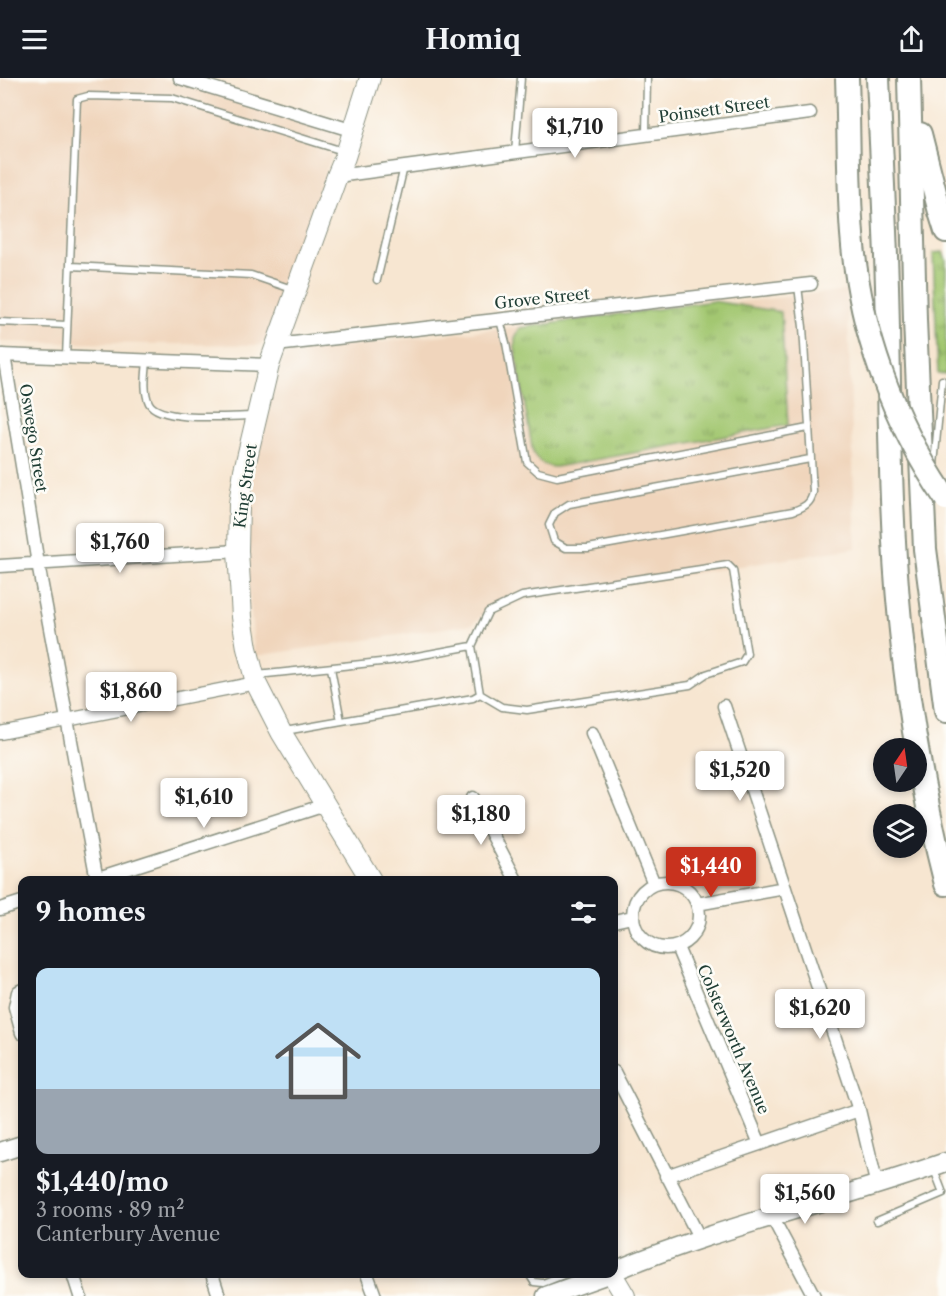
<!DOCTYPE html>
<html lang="en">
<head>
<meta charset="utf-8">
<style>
	:root { --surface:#171b24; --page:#242831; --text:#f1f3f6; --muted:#9ea1a6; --line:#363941; --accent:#c8321e }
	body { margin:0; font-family:"Libre Caslon Text",serif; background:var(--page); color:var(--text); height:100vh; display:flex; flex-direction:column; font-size:22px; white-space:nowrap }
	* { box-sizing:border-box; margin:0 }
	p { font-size:20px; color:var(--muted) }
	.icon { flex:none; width:33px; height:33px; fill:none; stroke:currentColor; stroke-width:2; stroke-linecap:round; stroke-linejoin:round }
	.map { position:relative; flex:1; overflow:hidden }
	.sheet { position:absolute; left:18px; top:798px; width:600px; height:402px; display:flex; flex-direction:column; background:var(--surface); border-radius:12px; box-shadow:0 3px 9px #0003 }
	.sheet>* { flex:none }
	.needle { width:39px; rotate:13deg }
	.controls { position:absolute; left:873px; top:660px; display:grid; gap:12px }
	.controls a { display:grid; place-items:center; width:54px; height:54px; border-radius:50%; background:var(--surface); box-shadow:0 3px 9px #0003; font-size:30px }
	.price { position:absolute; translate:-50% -51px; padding:0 14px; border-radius:6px; background:#fff; color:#222; font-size:20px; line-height:39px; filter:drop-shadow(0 2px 3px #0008) }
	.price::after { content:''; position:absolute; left:50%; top:36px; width:18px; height:14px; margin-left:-9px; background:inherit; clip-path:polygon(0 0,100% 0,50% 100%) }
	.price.active { background:var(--accent); color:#fff }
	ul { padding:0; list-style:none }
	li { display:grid; align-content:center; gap:12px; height:318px; padding:0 18px }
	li+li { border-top:2px solid var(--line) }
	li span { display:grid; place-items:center; height:186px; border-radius:12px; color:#555 }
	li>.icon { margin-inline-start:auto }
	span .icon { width:108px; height:108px; fill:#fffc; stroke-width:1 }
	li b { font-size:26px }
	h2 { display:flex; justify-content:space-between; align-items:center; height:72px; padding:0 18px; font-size:26px }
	header { display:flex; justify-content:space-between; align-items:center; height:78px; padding:0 18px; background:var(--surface); font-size:27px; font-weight:800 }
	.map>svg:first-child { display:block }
	.built { fill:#f0d5bc }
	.grass { fill:url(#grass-tufts); stroke:#618252; stroke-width:1.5 }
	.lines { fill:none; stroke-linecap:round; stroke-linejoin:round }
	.lane-casing { stroke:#8b9282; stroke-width:9 }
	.street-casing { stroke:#8b9282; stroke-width:15 }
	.secondary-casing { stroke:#8b9282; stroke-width:21 }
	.primary-casing { stroke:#8b9282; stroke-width:22 }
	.highway-casing { stroke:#8b9282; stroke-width:26 }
	.lane { stroke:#fff; stroke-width:6 }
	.street { stroke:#fff; stroke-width:12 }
	.secondary { stroke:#fff; stroke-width:18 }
	.primary { stroke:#fff; stroke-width:20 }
	.highway { stroke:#fff; stroke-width:22 }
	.highway-bridge-casing { stroke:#8b9282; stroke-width:26; stroke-linecap:butt }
	.highway-bridge { stroke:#fff; stroke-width:22 }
	.labels { text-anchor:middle; stroke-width:5; stroke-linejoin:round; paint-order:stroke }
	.street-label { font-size:16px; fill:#1f3d34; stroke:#fdfcf7 }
</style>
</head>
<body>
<header><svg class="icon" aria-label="menu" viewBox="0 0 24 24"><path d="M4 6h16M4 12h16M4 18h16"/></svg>Homiq<svg class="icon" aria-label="share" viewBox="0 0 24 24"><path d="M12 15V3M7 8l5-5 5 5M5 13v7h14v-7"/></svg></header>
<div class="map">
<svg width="946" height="1218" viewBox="0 0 946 1218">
	<defs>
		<pattern id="grass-tufts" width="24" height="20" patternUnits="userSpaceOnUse" patternTransform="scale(1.5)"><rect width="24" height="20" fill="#a3c771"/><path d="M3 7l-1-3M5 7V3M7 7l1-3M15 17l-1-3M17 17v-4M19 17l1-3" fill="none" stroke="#84a35e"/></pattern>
	</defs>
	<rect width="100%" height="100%" fill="#fdfcf7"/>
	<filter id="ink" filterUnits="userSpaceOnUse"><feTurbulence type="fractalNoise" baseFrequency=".0167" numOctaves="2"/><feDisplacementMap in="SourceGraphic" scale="12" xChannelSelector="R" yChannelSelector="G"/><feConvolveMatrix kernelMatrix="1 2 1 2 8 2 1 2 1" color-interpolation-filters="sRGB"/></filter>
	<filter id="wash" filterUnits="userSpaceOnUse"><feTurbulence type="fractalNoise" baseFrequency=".008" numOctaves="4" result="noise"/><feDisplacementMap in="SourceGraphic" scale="24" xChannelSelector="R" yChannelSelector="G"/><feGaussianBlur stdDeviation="1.35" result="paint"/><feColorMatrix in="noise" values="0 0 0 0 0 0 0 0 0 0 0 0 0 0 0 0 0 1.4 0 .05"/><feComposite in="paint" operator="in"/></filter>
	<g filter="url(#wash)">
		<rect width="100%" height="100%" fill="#f7e6d1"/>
		<!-- built -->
		<path class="built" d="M0 0H160L339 56 268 259 264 265 260 267 0 264Z
			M847 212 856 470 493 527 473 546 255 578 246 481 247 434 252 400 264 345 277 295 284 275Z"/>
		<!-- grass -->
		<path class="grass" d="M943 174 946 182V296H938L933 175Z
			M713 223 781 234 788 347 555 389C545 389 538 384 533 375L515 270V260L520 250Z"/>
	</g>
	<g filter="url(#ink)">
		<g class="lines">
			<defs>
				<path id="lane" d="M646 56 647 0
					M515 74 521 0
					M71 188 251 197 292 211
					M377 202 404 89
					M798 208 803 249 813 414C811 426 804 429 793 433L588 470H566L554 463 549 447 555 435 569 426 810 381
					M500 242 506 265 527 384 538 394 557 399 808 350
					M0 244 67 247
					M66 279 77 21 88 18 172 20 343 73
					M147 283C146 296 143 312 149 325 160 345 233 338 254 338
					M934 387 942 302
					M331 590 341 643
					M257 597 390 583 472 568
					M285 653 473 620 480 616 472 568 488 534 522 518 728 487 733 492 747 576 742 584 706 596 690 607 527 632 502 629 480 616
					M877 1143 943 1115 933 1089
					M529 1196 534 1204 543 1205 566 1196"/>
				<path id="street" d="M180 0 354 53
					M337 98 810 35
					M276 267 811 206
					M0 277 269 287
					M4 277 38 486 97 802
					M0 488 238 473
					M724 628 859 1032 877 1108
					M0 655 256 605
					M592 655 654 806
					M473 720 516 802
					M92 802 325 727
					M633 837a33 33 0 1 1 66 0a33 33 0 1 1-66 0Z
					M697 826 785 810
					M0 831 22 824
					M614 843 632 839
					M677 869 760 1066
					M22 912 18 914 15 929 22 955
					M614 994 700 1161
					M666 1098 859 1032
					M771 1137 814 1218
					M73 1196 80 1218
					M212 1196 219 1218
					M367 1196 375 1218"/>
				<path id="secondary" d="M0 1074 22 1067
					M614 1193C722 1148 836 1123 946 1084
					M546 1218 608 1196"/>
				<path id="primary" d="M370 0 345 79 337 98 269 287 244 392 239 426 238 473 242 539 247 570 256 605 281 654 371 802
					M612 1196 625 1218"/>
				<path id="highway" d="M878 0C881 69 885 139 887 208 890 319 889 432 900 543 908 631 924 720 946 806
					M909 0 915 242 925 471 946 633
					M920 56 940 134 946 153"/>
			</defs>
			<!-- lane casing -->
			<use href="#lane" class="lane-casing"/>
			<!-- street casing -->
			<use href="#street" class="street-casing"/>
			<!-- secondary casing -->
			<use href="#secondary" class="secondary-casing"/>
			<!-- primary casing -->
			<use href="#primary" class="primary-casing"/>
			<!-- highway casing -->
			<use href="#highway" class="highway-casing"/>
			<!-- lane -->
			<use href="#lane" class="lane"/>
			<!-- street -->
			<use href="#street" class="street"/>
			<!-- secondary -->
			<use href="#secondary" class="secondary"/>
			<!-- primary -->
			<use href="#primary" class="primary"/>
			<!-- highway -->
			<use href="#highway" class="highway"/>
			<defs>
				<path id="highway-bridge" d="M847 0C849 52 848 104 852 156 859 251 892 342 946 421"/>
			</defs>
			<!-- highway-bridge casing -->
			<use href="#highway-bridge" class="highway-bridge-casing"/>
			<!-- highway-bridge -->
			<use href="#highway-bridge" class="highway-bridge"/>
		</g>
	</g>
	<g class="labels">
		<!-- street labels -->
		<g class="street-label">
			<text transform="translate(714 31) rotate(-8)" y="6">Poinsett Street</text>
			<text transform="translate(542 220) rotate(-6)" y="6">Grove Street</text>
			<text transform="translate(34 360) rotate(81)" y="6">Oswego Street</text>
			<text transform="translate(245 408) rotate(-82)" y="6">King Street</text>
			<text transform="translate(734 961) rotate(67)" y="6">Colsterworth Avenue</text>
		</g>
	</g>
</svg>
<div class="controls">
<a><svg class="needle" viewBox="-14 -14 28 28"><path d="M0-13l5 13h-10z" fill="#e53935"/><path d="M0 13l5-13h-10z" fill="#9ea1a6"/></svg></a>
<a><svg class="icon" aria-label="layers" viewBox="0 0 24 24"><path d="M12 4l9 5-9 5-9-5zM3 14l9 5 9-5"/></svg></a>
</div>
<b class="price" style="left:575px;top:81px">$1,710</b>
<b class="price" style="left:120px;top:496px">$1,760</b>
<b class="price" style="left:131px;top:645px">$1,860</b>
<b class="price" style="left:740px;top:724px">$1,520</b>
<b class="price" style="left:204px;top:751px">$1,610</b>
<b class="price" style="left:481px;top:768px">$1,180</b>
<b class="price active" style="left:711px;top:820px">$1,440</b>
<b class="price" style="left:820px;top:962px">$1,620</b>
<b class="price" style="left:805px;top:1147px">$1,560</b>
<section class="sheet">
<h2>9 homes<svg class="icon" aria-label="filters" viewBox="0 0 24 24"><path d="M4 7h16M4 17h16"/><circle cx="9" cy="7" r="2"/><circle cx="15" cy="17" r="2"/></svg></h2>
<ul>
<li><span style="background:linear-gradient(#bfe0f5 65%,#9aa5b1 0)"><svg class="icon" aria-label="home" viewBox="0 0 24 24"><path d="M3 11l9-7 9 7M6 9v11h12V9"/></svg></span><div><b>$1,440/mo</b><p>3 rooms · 89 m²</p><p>Canterbury Avenue</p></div></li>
</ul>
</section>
</div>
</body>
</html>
